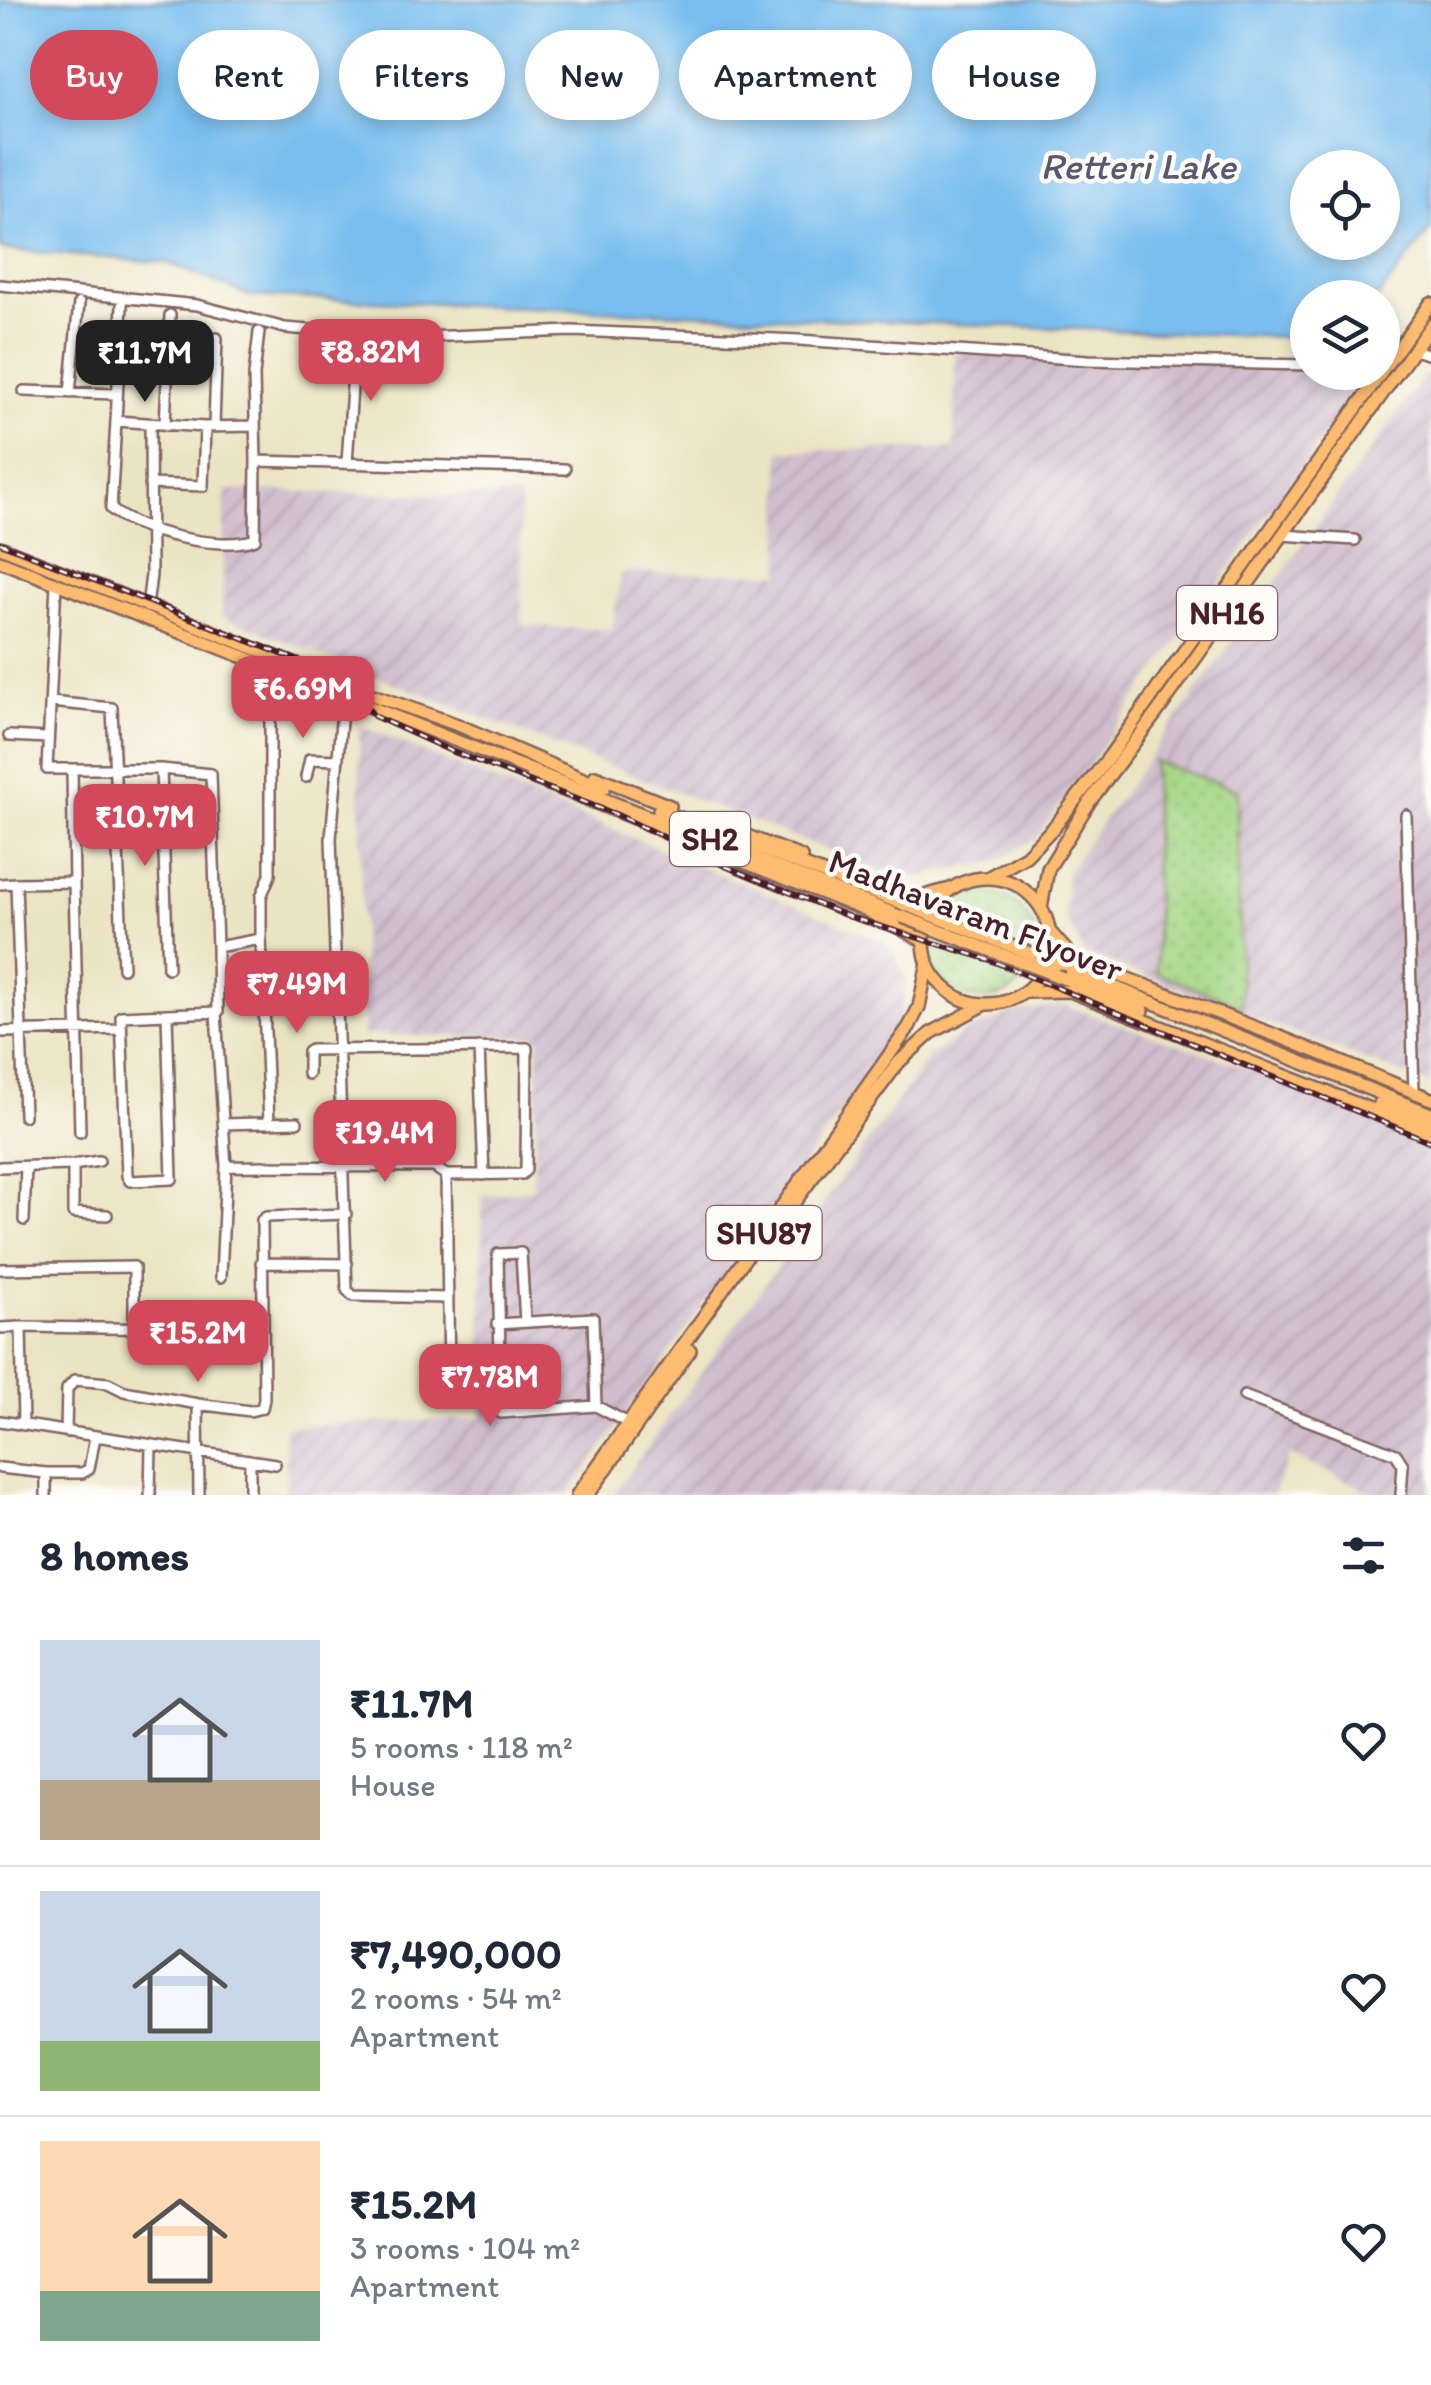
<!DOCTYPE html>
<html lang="en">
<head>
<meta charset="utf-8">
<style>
	:root { --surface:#fff; --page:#f2f2f3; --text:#1f2937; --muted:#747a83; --line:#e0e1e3; --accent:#d1495b }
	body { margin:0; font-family:Itim,sans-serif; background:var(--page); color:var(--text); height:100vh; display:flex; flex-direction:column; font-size:38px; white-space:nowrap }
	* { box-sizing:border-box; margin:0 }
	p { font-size:32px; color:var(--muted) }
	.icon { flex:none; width:55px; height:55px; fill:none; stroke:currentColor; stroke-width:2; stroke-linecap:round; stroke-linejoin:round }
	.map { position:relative; height:1495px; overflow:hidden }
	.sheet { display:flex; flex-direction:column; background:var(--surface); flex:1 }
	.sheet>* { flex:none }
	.banner { position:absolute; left:30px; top:30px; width:1372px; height:90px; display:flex; gap:20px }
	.buttons { position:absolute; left:1290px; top:150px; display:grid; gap:20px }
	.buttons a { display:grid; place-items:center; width:110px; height:110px; border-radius:50%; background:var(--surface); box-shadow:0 5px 15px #0003; font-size:50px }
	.price { position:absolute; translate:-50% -85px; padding:0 22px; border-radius:20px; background:var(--accent); color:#fff; font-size:32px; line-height:65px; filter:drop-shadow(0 2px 5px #0008) }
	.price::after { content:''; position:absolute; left:50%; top:60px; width:30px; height:22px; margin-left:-15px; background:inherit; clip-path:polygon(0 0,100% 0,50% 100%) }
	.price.active { background:#222; color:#fff }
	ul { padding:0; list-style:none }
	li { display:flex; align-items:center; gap:30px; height:250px; padding:0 40px }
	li+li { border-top:2px solid var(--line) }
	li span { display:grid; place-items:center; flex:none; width:280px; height:200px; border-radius:0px; color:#555 }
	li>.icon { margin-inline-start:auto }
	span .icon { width:120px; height:120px; fill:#fffc; stroke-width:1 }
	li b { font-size:42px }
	h2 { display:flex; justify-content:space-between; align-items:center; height:120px; padding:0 40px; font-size:42px }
	.tag { padding:0 35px; border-radius:45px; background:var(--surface); box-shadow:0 5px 15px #0003; font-size:35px; line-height:90px }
	.tag.active { background:var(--accent); color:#fff }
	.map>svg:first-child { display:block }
	.industrial { fill:url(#industrial-furrows) }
	.grass { fill:url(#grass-dots); stroke:#787b58; stroke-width:2.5 }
	.water { fill:#78beef; stroke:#616e8d; stroke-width:2.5; fill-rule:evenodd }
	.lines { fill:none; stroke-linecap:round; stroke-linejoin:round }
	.minor-casing { stroke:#826460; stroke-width:14 }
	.major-casing { stroke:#826460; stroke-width:16 }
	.minor { stroke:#fff; stroke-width:9 }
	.major { stroke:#febc70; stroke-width:11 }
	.rail-casing { stroke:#4a1f2b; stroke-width:6 }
	.rail { stroke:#fdfcf7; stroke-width:2.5; stroke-dasharray:8; stroke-linecap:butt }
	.major-bridge-casing { stroke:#826460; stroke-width:16; stroke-linecap:butt }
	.major-bridge { stroke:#febc70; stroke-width:11 }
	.labels { text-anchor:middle; stroke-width:9; stroke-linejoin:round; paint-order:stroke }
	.shield { fill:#fdfcf7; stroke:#806168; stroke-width:2.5 }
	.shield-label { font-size:32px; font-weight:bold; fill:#4a1f2b }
	.street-label { font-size:35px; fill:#4a1f2b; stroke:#fdfcf7 }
	.water-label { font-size:38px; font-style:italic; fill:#5a5770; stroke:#fdfcf7 }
</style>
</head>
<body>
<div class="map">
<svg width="1431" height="1495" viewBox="0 0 1431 1495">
	<defs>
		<pattern id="industrial-furrows" width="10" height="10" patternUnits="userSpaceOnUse" patternTransform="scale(2.5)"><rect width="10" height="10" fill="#d0bdcd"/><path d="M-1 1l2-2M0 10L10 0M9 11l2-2" fill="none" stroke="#b4a2b0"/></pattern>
		<pattern id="grass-dots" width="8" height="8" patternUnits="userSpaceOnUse" patternTransform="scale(2.5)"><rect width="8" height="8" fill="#a6d786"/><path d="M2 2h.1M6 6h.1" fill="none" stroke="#90b874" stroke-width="1.8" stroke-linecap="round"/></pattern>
	</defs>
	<rect width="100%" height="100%" fill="#fdfcf7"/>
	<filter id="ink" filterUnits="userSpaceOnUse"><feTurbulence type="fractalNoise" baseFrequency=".01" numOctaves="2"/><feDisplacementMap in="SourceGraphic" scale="20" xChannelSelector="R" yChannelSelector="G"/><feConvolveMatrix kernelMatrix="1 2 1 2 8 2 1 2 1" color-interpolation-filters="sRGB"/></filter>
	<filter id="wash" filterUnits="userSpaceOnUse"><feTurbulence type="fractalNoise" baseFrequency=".0048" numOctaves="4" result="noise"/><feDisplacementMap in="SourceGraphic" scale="40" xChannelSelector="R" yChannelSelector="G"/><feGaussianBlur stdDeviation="2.25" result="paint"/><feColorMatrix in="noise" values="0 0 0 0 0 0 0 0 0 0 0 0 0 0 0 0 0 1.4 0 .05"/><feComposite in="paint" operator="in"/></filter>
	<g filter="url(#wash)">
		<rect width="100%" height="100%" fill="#ebe4c3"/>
		<!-- industrial -->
		<path class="industrial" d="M955 353 1307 364 1308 372 1369 373 1036 838 997 861 917 877 871 867 222 617 225 490 520 497 522 626 612 630 621 573H781L780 451 954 448Z
			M1425 375H1431V1085L1083 952 1065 916 1067 871Z
			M359 725 887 943 907 978 899 1030 568 1495H286L285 1427 481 1418 482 1196 533 1189 539 1037 363 1035Z
			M1062 1005 1242 1066 1431 1139V1495H1377L1290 1455 1273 1495H613L929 1057 963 1033 1016 1012Z"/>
		<!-- grass -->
		<path class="grass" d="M1153 761 1237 790 1241 1006 1157 973Z
			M930 946a53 53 0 1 1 106 0a53 53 0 1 1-106 0Z"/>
		<!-- water -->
		<path class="water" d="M0 0H1431V229L1378 297 1308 298 1307 338 250 296 168 263 0 249ZM1308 168H1382V242H1308Z"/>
	</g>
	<g filter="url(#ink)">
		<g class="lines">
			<defs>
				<path id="minor" d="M0 285 197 305 285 328 357 334 426 337 572 331 799 340 1088 360 1308 365
					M122 305 116 421 205 427 253 426
					M259 332 254 375 256 461 565 469
					M1413 350 1431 355
					M24 391 116 394
					M70 393 79 303
					M116 421 111 509C138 532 221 552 255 539L256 461
					M165 425 170 315
					M214 426 217 338
					M347 463 355 342
					M150 484 203 486 205 427
					M1282 535 1355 540
					M56 583 47 769H161L211 774 217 947
					M147 607 151 575 150 425
					M343 698 331 839 347 1290 353 1296 448 1298
					M50 702 112 708 123 968
					M9 736 48 738
					M161 769 168 968
					M72 770 74 882
					M306 777 310 759 338 760
					M1406 815 1414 1092
					M16 883 74 882 80 1132
					M0 884 16 883 24 1116
					M261 939 269 1123
					M216 1013 226 1166 221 1277
					M167 1014 218 1012 217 947 261 939V897L270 875V721L283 674
					M167 1014 172 1179 130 1181 127 1176 121 1016Z
					M0 1032 120 1029
					M479 1048 484 1175
					M308 1074V1052L311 1050 527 1048 526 1170 522 1174 446 1175 449 1377H465
					M224 1124 297 1122
					M73 1165 99 1161
					M226 1166 434 1167 446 1175
					M0 1167 73 1165V1213L107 1215
					M24 1220 26 1167
					M261 1263 347 1264
					M0 1269 134 1267V1327
					M525 1322 521 1253 498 1254 501 1413 596 1406 628 1423
					M497 1324 593 1318 596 1406
					M21 1327 263 1330
					M0 1328 21 1327 23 1425
					M1244 1396 1396 1454 1403 1465 1401 1495
					M0 1421 275 1464
					M66 1432 67 1389 75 1380 108 1383 124 1391 198 1404
					M250 1460V1495
					M0 1468 46 1473V1495
					M46 1473H82L89 1469 95 1437
					M150 1495 151 1446
					M199 1495 198 1404 250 1411 262 1408 264 1399 262 1220 266 1217 346 1214"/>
				<path id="major" d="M1382 371 1431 303
					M0 547 364 692 458 725 604 788
					M0 561 903 917
					M595 776 670 806
					M531 777 867 911 924 941
					M659 810 898 902
					M711 822 801 857
					M989 877 1026 856 1054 827 1109 757 1382 372
					M924 941a63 63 0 1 1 126 0a63 63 0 1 1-126 0Z
					M888 891 920 897 950 889
					M1041 908 1048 869 1090 801 1161 707 1431 325
					M1050 932 1073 958 1280 1037 1431 1099
					M1057 964 1431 1114
					M1063 978 1143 1010
					M1025 992 1070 991 1431 1133
					M1379 1104 1431 1123
					M790 1208 899 1062 931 1033 984 1005
					M577 1495 909 1027 919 1007 928 962
					M588 1495 690 1350"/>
			</defs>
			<!-- minor casing -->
			<use href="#minor" class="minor-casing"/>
			<!-- major casing -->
			<use href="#major" class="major-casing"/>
			<!-- minor -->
			<use href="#minor" class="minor"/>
			<!-- major -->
			<use href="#major" class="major"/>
			<defs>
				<path id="rail" d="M0 543 345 679 374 716 451 751 615 814 725 866 850 917 990 960 1431 1142"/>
			</defs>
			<!-- rail casing -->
			<use href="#rail" class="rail-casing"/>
			<!-- rail -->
			<use href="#rail" class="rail"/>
			<defs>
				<path id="major-bridge" d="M898 902 1057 964
					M903 917 1063 978"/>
			</defs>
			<!-- major-bridge casing -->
			<use href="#major-bridge" class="major-bridge-casing"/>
			<!-- major-bridge -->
			<use href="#major-bridge" class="major-bridge"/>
		</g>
	</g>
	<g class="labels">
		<!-- shield labels -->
		<g class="shield">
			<rect x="1177" y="586" width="100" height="54" rx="8"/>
			<rect x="670" y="812" width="80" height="54" rx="8"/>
			<rect x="706.5" y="1206" width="115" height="54" rx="8"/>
		</g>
		<g class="shield-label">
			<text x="1227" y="624">NH16</text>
			<text x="710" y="850">SH2</text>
			<text x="764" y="1244">SHU87</text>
		</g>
		<!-- street labels -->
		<g class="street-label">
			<text transform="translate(976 915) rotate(21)" y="12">Madhavaram Flyover</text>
		</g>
		<!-- water labels -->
		<g class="water-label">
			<text x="1138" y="179">Retteri Lake</text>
		</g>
	</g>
</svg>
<div class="buttons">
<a><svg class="icon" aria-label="locate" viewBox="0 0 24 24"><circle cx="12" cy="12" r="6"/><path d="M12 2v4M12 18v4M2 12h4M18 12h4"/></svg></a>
<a><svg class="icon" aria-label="layers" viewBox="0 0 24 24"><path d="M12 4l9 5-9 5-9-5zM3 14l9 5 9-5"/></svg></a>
</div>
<b class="price" style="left:371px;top:404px">₹8.82M</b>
<b class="price active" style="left:145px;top:405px">₹11.7M</b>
<b class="price" style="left:303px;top:741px">₹6.69M</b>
<b class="price" style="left:145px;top:869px">₹10.7M</b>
<b class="price" style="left:297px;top:1036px">₹7.49M</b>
<b class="price" style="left:385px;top:1185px">₹19.4M</b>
<b class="price" style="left:198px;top:1385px">₹15.2M</b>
<b class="price" style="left:490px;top:1429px">₹7.78M</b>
<div class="banner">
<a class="tag active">Buy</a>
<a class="tag">Rent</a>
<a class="tag">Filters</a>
<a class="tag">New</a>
<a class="tag">Apartment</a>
<a class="tag">House</a>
</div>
</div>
<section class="sheet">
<h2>8 homes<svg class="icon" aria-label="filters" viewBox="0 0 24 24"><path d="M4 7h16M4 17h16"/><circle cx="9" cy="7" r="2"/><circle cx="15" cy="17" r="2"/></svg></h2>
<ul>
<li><span style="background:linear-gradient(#c9d6e8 70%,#b9a48a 0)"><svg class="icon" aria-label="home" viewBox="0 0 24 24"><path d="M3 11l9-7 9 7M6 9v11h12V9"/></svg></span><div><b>₹11.7M</b><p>5 rooms · 118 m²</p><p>House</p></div><svg class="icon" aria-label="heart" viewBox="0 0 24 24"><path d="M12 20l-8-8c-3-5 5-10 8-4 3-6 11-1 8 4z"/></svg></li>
<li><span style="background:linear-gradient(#c9d6e8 75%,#8fb573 0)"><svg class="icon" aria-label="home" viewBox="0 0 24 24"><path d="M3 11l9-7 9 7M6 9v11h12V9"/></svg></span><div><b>₹7,490,000</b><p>2 rooms · 54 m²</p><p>Apartment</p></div><svg class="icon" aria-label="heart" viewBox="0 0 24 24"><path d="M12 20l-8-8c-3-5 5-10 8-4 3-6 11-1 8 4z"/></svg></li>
<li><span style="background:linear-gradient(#ffd9b3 75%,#7fa58c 0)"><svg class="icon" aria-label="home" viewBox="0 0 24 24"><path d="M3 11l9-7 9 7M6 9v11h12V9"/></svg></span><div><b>₹15.2M</b><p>3 rooms · 104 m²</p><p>Apartment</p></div><svg class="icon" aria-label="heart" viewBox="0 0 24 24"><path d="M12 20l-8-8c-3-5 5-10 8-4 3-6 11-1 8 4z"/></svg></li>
</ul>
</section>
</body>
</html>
